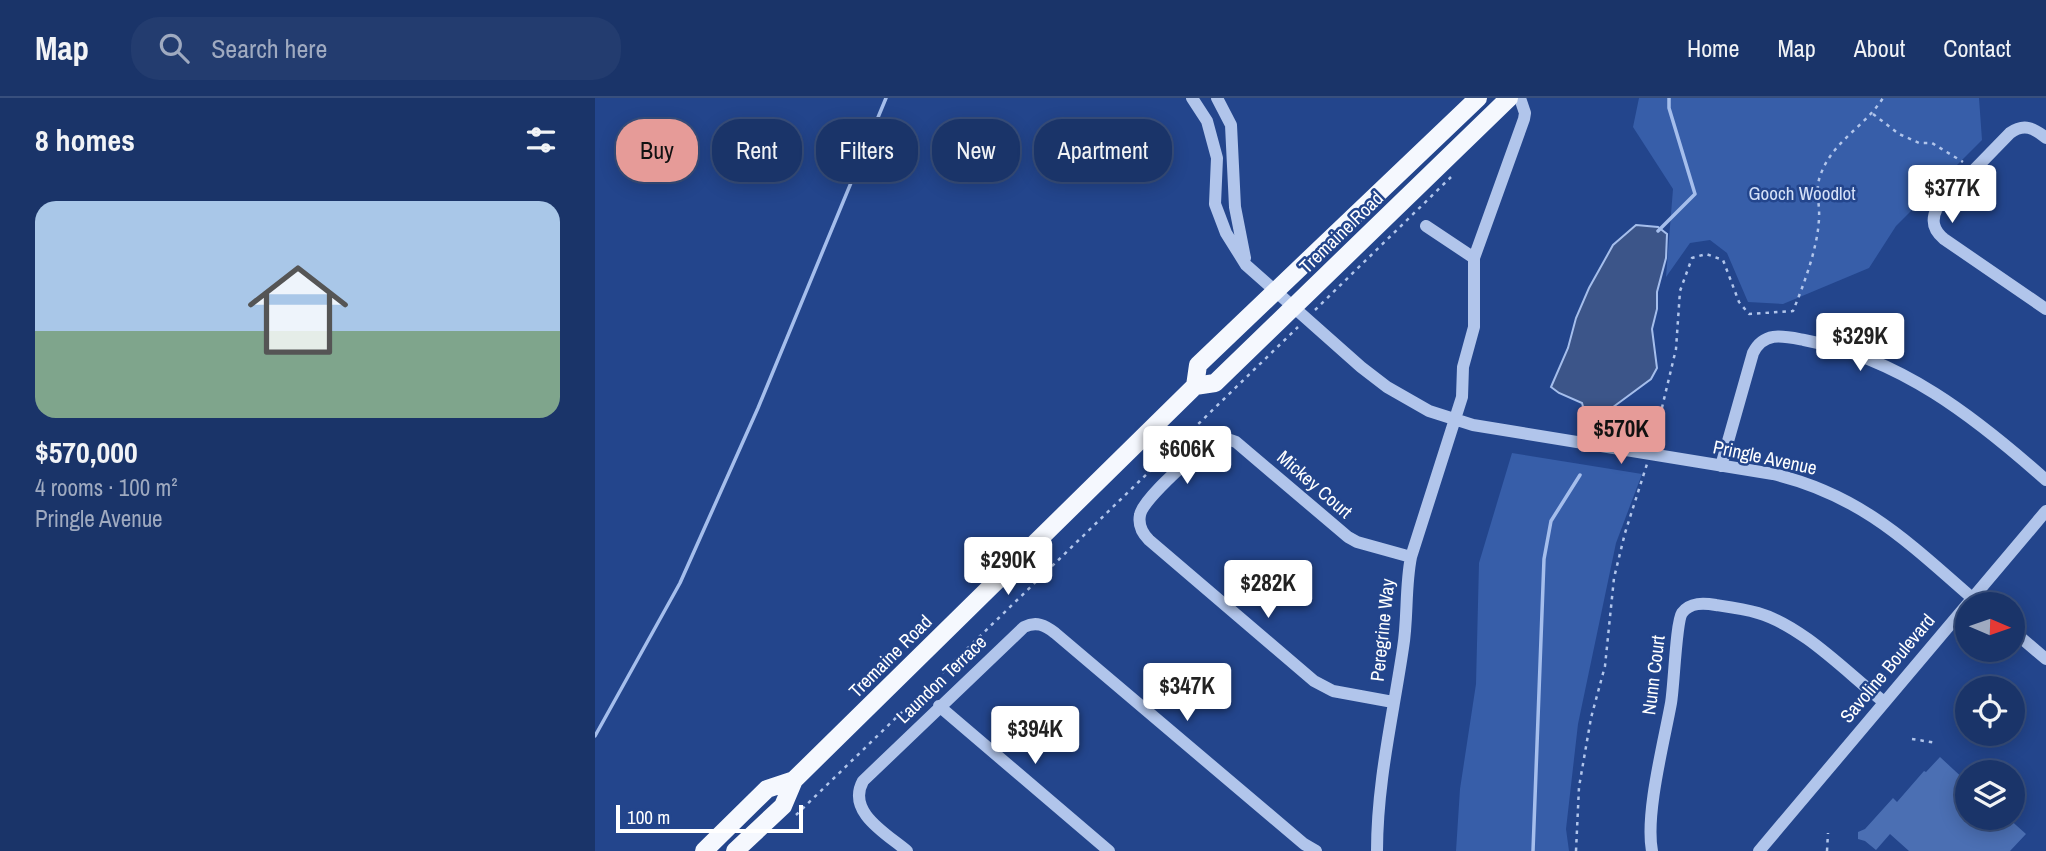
<!DOCTYPE html>
<html lang="en">
<head>
<meta charset="utf-8">
<style>
	:root { --surface:#1a3469; --page:#233c6f; --text:#f1f3f6; --muted:#9faac0; --line:#384f7d; --accent:#e69b98 }
	body { margin:0; font-family:"Archivo Narrow",sans-serif; background:var(--page); color:var(--text); height:100vh; display:flex; flex-direction:column; font-size:26px; white-space:nowrap }
	* { box-sizing:border-box; margin:0 }
	p { font-size:23px; color:var(--muted) }
	.icon { flex:none; width:38px; height:38px; fill:none; stroke:currentColor; stroke-width:2; stroke-linecap:round; stroke-linejoin:round }
	.map { position:relative; flex:1; overflow:hidden }
	.sheet { display:flex; flex-direction:column; background:var(--surface); width:595px }
	.sheet>* { flex:none }
	.guide { position:absolute; left:21px; top:21px; width:665px; height:63px; display:flex; gap:14px }
	.needle { width:46px; rotate:92deg }
	.buttons { position:absolute; left:1360px; top:494px; display:grid; gap:14px }
	.buttons a { display:grid; place-items:center; width:70px; height:70px; border-radius:50%; background:var(--surface); box-shadow:0 4px 18px #0003,0 0 0 2px var(--line); font-size:35px }
	.scale { position:absolute; left:21px; bottom:18px; width:187px; box-sizing:border-box; padding-left:7px; border:4px solid #fff; border-top:0; font-size:19px; line-height:24px; white-space:nowrap; color:#fff; -webkit-text-stroke:5px #23458c; paint-order:stroke }
	.price { position:absolute; translate:-50% -60px; padding:0 16px; border-radius:7px; background:#fff; color:#222; font-size:23px; line-height:46px; filter:drop-shadow(0 2px 4px #0008) }
	.price::after { content:''; position:absolute; left:50%; top:42px; width:21px; height:16px; margin-left:-10px; background:inherit; clip-path:polygon(0 0,100% 0,50% 100%) }
	.price.selected { background:var(--accent); color:#111 }
	ul { padding:0; list-style:none }
	li { display:grid; align-content:center; gap:14px; height:371px; padding:0 35px }
	li span { display:grid; place-items:center; height:217px; border-radius:21px; color:#555 }
	li>.icon { margin-inline-start:auto }
	span .icon { width:126px; height:126px; fill:#fffc; stroke-width:1 }
	li b { font-size:30px }
	h2 { display:flex; justify-content:space-between; align-items:center; height:84px; padding:0 35px; font-size:30px }
	.pill { padding:0 24px; border-radius:28px; background:var(--surface); box-shadow:0 4px 18px #0003,0 0 0 2px var(--line); font-size:24px; line-height:63px }
	.pill.selected { background:var(--accent); color:#111 }
	header { display:flex; align-items:center; gap:42px; box-sizing:border-box; height:98px; padding:0 35px; background:var(--surface); border-bottom:2px solid var(--line) }
	header strong { font-size:33px }
	nav { display:flex; gap:38px; margin-inline-start:auto; font-size:24px }
	.search { width:490px; height:63px; background:var(--page); display:flex; align-items:center; gap:18px; box-sizing:border-box; padding:0 24px; border-radius:28px; color:var(--muted); font-size:26px }
	main { display:flex; flex:1; min-height:0 }
	.map>svg:first-child { display:block }
	.green { fill:#375ea9 }
	.water { fill:#3c5589; stroke:#a5beec; stroke-width:2 }
	.lines { fill:none; stroke-linecap:round; stroke-linejoin:round }
	.stream { stroke:#a5beec; stroke-width:3.5 }
	.building { fill:#4b6fb3 }
	.path { stroke:#b1c5eb; stroke-width:2.5; stroke-dasharray:3.5 5; stroke-linecap:butt }
	.minor { stroke:#b1c5eb; stroke-width:12 }
	.major { stroke:#f5f8fe; stroke-width:18 }
	.labels { text-anchor:middle; stroke-width:5; stroke-linejoin:round; paint-order:stroke }
	.park-label { font-size:19px; fill:#d5e1f8; stroke:#23458c }
	.street-label { font-size:19px; fill:#fff; stroke:#23458c }
</style>
</head>
<body>
<header>
<strong>Map</strong>
<div class="search"><svg class="icon" aria-label="search" viewBox="0 0 24 24"><circle cx="10" cy="10" r="6"/><path d="M15 15l6 6"/></svg>Search here</div>
<nav><a>Home</a><a>Map</a><a>About</a><a>Contact</a></nav>
</header>
<main>
<section class="sheet">
<h2>8 homes<svg class="icon" aria-label="filters" viewBox="0 0 24 24"><path d="M4 7h16M4 17h16"/><circle cx="9" cy="7" r="2"/><circle cx="15" cy="17" r="2"/></svg></h2>
<ul>
<li><span style="background:linear-gradient(#a9c7e8 60%,#7fa58c 0)"><svg class="icon" aria-label="home" viewBox="0 0 24 24"><path d="M3 11l9-7 9 7M6 9v11h12V9"/></svg></span><div><b>$570,000</b><p>4 rooms · 100 m²</p><p>Pringle Avenue</p></div></li>
</ul>
</section>
<div class="map">
<svg width="1451" height="753" viewBox="0 0 1451 753">
	<rect width="100%" height="100%" fill="#23458c"/>
	<!-- green -->
	<path class="green" d="M1044 0H1384L1387 42 1301 128 1274 170 1188 206 1153 204 1132 155 1115 142 1095 145 1071 179 1078 91 1038 29Z
		M917 355 1047 376 1021 445 983 626 971 731 974 753H861L865 691 881 586 884 465Z"/>
	<!-- water -->
	<path class="water" d="M1041 127 1063 129 1072 136 1071 160 1062 194V211L1057 231 1062 270 1056 281 1006 318 989 312 987 305 964 295 956 289 973 250 981 220 994 190 1018 147Z"/>
	<g class="lines">
		<!-- stream -->
		<path class="stream" d="M1063 133 1100 96 1074 10V0
			M0 638 85 485 163 310 291 0
			M938 753 949 461 956 423 985 377"/>
	</g>
	<!-- building -->
	<path class="building" d="M1345 659 1372 684V719H1412L1431 736 1415 753H1314L1295 736 1281 752 1270 743 1263 741V734L1270 731 1298 700 1302 704 1329 673 1331 674Z"/>
	<g class="lines">
		<!-- path -->
		<path class="path" d="M1278 16 1304 36 1324 45H1337L1368 64
			M720 212 856 79
			M1059 343 1081 251 1085 193 1097 160 1111 156 1128 162 1144 204 1154 216 1198 213C1209 186 1223 149 1224 120 1225 106 1220 93 1225 78 1238 42 1269 30 1288 0
			M1317 641 1342 645
			M201 717 703 229
			M981 753 984 689 996 620 1010 568 1019 480 1030 435 1052 366
			M1232 753 1233 735"/>
		<!-- minor -->
		<path class="minor" d="M597 0 612 23 622 60 620 106 631 135 651 167 766 269 792 289 834 313 878 327 1178 376C1268 397 1317 448 1384 506
			M622 0 636 27 640 109 650 160
			M1451 40C1439 30 1429 25 1415 35L1342 110C1336 122 1338 132 1349 141L1451 211
			M831 128 879 160
			M1126 368 1158 255C1169 233 1188 238 1209 242 1305 260 1380 319 1451 382
			M1418 533 1451 561
			M798 604 738 593 719 583 554 442C547 435 543 427 545 417 548 400 598 359 612 345 623 340 630 339 641 344L753 439 762 444 816 459
			M344 608 514 753
			M312 753C292 736 251 714 268 683L429 529C441 523 450 527 460 535L709 746 721 753
			M782 753C782 684 798 618 808 550 813 520 810 489 816 459L867 299 868 269 879 229V160L929 21 930 15 925 0
			M1057 753C1050 716 1069 644 1076 605 1079 588 1081 524 1087 515 1095 504 1109 505 1121 507 1135 509 1150 511 1163 515 1208 528 1252 575 1289 604
			M1164 753 1451 413"/>
		<!-- major -->
		<path class="major" d="M600 288 603 267 883 0
			M109 753 172 691 199 682
			M140 753 188 708 199 682 600 288 620 285 914 0"/>
	</g>
	<g class="labels">
		<!-- park labels -->
		<g class="park-label">
			<text x="1207" y="102">Gooch Woodlot</text>
		</g>
		<!-- street labels -->
		<g class="street-label">
			<text transform="translate(746 134) rotate(-44)" y="7">Tremaine Road</text>
			<text transform="translate(1170 359) rotate(12)" y="7">Pringle Avenue</text>
			<text transform="translate(720 386) rotate(41)" y="7">Mickey Court</text>
			<text transform="translate(787 532) rotate(-84)" y="7">Peregrine Way</text>
			<text transform="translate(295 558) rotate(-45)" y="7">Tremaine Road</text>
			<text transform="translate(1292 570) rotate(-50)" y="7">Savoline Boulevard</text>
			<text transform="translate(1058 577) rotate(-83)" y="7">Nunn Court</text>
			<text transform="translate(346 581) rotate(-44)" y="7">Laundon Terrace</text>
		</g>
	</g>
</svg>
<div class="buttons">
<a><svg class="needle" viewBox="-14 -14 28 28"><path d="M0-13l5 13h-10z" fill="#e53935"/><path d="M0 13l5-13h-10z" fill="#9faac0"/></svg></a>
<a><svg class="icon" aria-label="locate" viewBox="0 0 24 24"><circle cx="12" cy="12" r="6"/><path d="M12 2v4M12 18v4M2 12h4M18 12h4"/></svg></a>
<a><svg class="icon" aria-label="layers" viewBox="0 0 24 24"><path d="M12 4l9 5-9 5-9-5zM3 14l9 5 9-5"/></svg></a>
</div>
<div class="scale">100 m</div>
<b class="price" style="left:1357px;top:127px">$377K</b>
<b class="price" style="left:1265px;top:275px">$329K</b>
<b class="price selected" style="left:1026px;top:368px">$570K</b>
<b class="price" style="left:592px;top:388px">$606K</b>
<b class="price" style="left:413px;top:499px">$290K</b>
<b class="price" style="left:673px;top:522px">$282K</b>
<b class="price" style="left:592px;top:625px">$347K</b>
<b class="price" style="left:440px;top:668px">$394K</b>
<div class="guide">
<a class="pill selected">Buy</a>
<a class="pill">Rent</a>
<a class="pill">Filters</a>
<a class="pill">New</a>
<a class="pill">Apartment</a>
</div>
</div>
</main>
</body>
</html>
